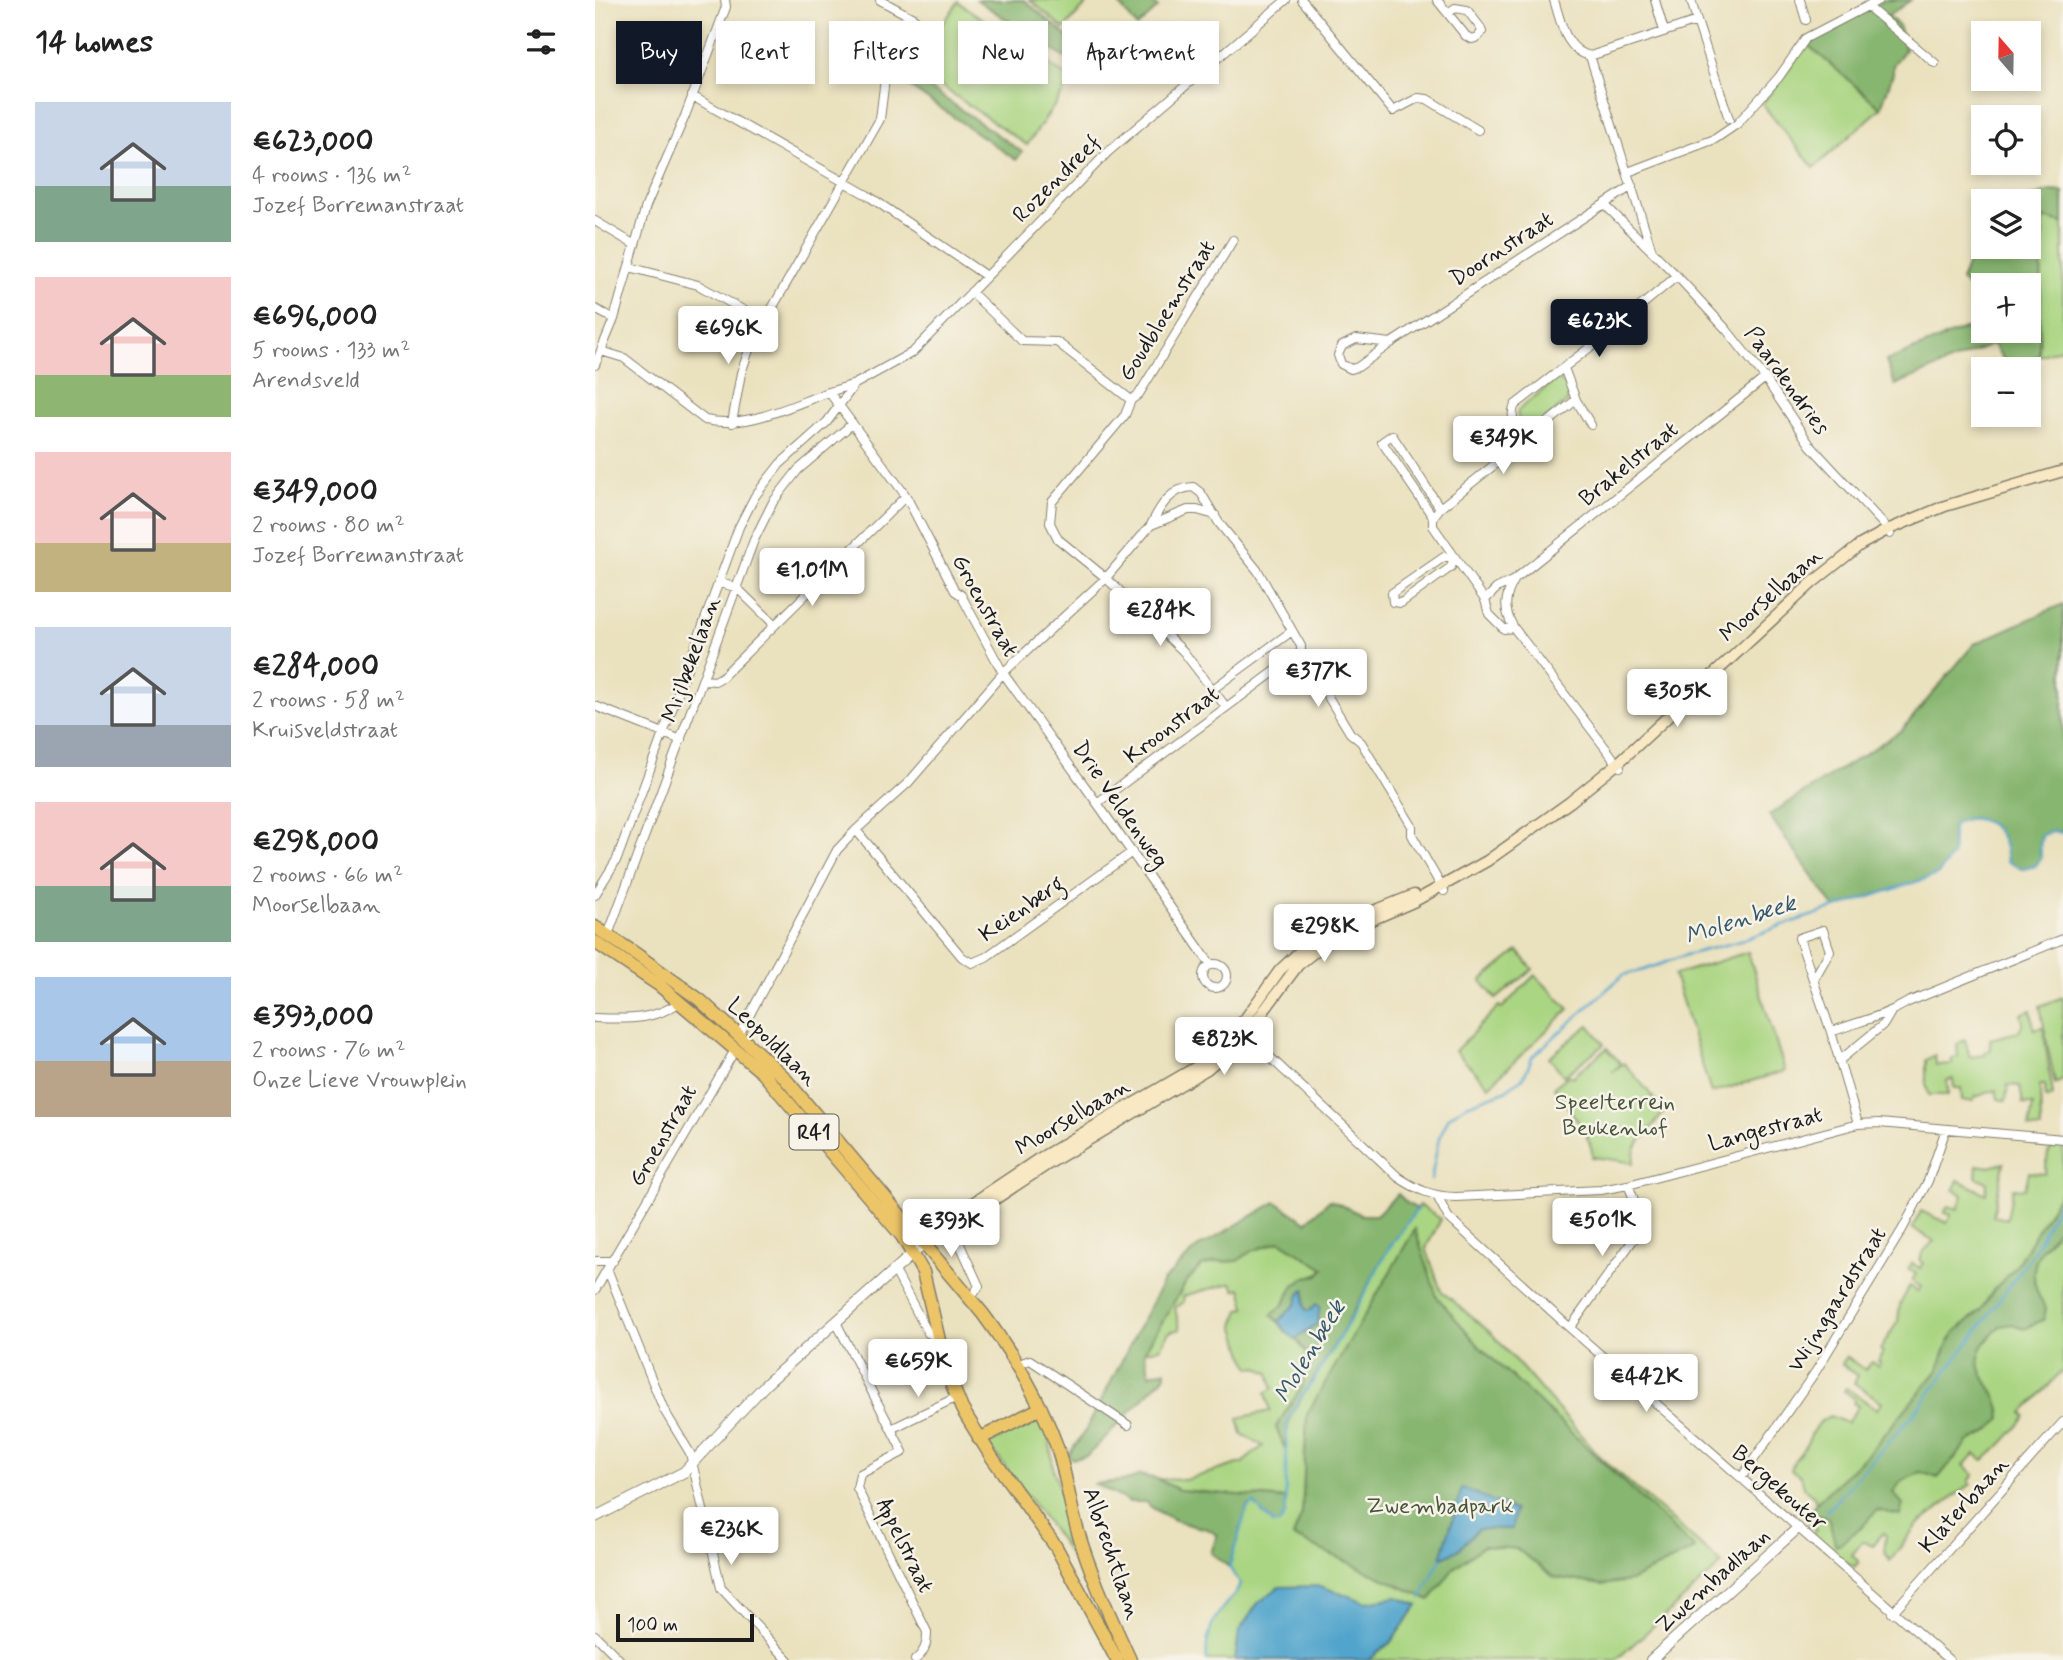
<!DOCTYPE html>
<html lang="en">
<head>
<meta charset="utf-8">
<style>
	:root { --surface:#fff; --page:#f2f2f2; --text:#222; --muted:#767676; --accent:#111827 }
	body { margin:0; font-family:Mynerve,sans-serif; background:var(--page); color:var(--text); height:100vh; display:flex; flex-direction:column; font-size:26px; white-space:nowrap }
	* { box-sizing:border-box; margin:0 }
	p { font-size:23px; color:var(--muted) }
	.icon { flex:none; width:38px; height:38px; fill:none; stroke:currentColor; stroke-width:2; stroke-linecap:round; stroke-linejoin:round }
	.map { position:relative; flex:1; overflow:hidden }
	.panel { display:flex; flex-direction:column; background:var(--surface); width:595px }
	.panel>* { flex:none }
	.top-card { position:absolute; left:21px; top:21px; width:665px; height:63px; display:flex; gap:14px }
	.needle { width:46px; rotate:340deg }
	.fabs { position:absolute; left:1376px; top:21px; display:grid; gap:14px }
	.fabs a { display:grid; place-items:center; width:70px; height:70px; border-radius:0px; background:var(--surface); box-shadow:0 4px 10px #0003; font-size:35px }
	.scale { position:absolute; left:21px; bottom:18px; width:138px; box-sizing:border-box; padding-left:7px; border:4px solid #1c1c1c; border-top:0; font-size:19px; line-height:24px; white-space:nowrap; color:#1c1c1c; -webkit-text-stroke:5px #f7f3e8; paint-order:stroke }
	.price { position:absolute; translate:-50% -60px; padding:0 16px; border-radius:7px; background:#fff; color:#222; font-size:23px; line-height:46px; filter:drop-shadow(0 2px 4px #0008) }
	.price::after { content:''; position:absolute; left:50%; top:42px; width:21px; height:16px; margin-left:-10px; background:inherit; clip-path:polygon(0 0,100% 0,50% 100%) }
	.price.current { background:var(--accent); color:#fff }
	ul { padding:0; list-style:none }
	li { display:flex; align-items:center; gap:21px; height:175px; padding:0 35px }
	li span { display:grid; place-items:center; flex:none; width:196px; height:140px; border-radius:0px; color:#555 }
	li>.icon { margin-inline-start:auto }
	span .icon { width:84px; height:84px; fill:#fffc; stroke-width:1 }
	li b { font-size:30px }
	h2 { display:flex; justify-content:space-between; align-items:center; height:84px; padding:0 35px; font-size:30px }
	.chip { padding:0 24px; border-radius:0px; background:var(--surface); box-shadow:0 4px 10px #0003; font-size:24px; line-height:63px }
	.chip.current { background:var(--accent); color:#fff }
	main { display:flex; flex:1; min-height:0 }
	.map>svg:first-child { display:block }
	.green { fill:#aad582; stroke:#63784f; stroke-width:2 }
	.forest { fill:#87b670; stroke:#526946; stroke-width:2; fill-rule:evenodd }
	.water { fill:#51a4cc; stroke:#366074; stroke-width:2 }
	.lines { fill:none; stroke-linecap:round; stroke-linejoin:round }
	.stream { stroke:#51a4cc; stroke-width:2.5 }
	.minor-casing { stroke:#837e6d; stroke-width:10 }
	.tertiary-casing { stroke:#837e6d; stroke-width:12 }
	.secondary-casing { stroke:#837e6d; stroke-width:13 }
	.primary-casing { stroke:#837e6d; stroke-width:15 }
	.minor { stroke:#fff; stroke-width:8 }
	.tertiary { stroke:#fff; stroke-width:10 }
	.secondary { stroke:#f8e8c3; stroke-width:10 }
	.primary { stroke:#edc569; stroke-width:12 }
	.labels { text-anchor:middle; stroke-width:5; stroke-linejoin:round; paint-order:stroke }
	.shield { fill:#f7f3e8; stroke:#5e5c59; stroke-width:2 }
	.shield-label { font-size:21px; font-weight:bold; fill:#1c1c1c }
	.street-label { font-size:23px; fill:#1c1c1c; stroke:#f7f3e8 }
	.park-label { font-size:23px; fill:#47543b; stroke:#f7f3e8 }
	.water-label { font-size:24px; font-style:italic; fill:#34596b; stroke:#f7f3e8 }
</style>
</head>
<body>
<main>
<section class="panel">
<h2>14 homes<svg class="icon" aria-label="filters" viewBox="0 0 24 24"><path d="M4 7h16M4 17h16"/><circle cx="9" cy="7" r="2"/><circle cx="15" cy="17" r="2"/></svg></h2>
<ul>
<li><span style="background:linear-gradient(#c9d6e8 60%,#7fa58c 0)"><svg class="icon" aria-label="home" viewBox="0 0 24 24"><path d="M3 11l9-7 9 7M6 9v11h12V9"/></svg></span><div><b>€623,000</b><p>4 rooms · 136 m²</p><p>Jozef Borremanstraat</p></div></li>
<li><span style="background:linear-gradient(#f6c9c9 70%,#8fb573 0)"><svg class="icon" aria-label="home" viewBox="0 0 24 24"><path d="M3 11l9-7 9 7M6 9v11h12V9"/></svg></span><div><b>€696,000</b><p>5 rooms · 133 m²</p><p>Arendsveld</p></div></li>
<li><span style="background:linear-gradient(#f6c9c9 65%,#c2b280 0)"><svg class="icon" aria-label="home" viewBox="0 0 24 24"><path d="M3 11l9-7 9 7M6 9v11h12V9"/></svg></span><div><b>€349,000</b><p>2 rooms · 80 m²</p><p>Jozef Borremanstraat</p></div></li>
<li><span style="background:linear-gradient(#c9d6e8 70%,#9aa5b1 0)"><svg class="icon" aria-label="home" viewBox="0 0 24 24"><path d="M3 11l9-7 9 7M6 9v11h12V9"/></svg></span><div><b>€284,000</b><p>2 rooms · 58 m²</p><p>Kruisveldstraat</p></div></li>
<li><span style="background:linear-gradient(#f6c9c9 60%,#7fa58c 0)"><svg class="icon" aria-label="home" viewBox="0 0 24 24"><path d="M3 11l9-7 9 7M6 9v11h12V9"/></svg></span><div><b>€298,000</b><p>2 rooms · 66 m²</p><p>Moorselbaan</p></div></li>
<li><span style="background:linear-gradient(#a9c7e8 60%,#b9a48a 0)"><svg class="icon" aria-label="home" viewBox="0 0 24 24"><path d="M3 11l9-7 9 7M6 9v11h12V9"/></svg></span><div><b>€393,000</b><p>2 rooms · 76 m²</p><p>Onze Lieve Vrouwplein</p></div></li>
</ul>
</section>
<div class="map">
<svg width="1468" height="1660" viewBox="0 0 1468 1660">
	<rect width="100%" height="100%" fill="#f7f3e8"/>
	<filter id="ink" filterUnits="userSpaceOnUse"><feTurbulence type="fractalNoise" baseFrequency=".0143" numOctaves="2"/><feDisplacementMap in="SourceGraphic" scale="14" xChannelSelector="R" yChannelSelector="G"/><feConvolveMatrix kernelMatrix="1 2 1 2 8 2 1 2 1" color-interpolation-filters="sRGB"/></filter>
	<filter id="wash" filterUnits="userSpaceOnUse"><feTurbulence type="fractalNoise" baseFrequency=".00686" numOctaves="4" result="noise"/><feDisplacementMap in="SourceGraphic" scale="28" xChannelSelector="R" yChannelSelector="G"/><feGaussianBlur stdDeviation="1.57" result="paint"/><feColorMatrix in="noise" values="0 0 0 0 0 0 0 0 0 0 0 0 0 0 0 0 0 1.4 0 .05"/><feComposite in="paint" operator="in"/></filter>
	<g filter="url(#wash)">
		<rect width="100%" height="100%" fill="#eae1be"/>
		<!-- green -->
		<path class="green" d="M435 0H495L469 29Z
			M363 2 477 80 432 145 318 67Z
			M1212 44 1286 108 1219 168 1167 104Z
			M1448 217 1468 223V348L1444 356Z
			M962 379 969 383 975 393 973 401 938 429 932 431C926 427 921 418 923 410Z
			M923 951 938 969 901 999 886 981Z
			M1153 952 1190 1071 1116 1093 1079 975Z
			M940 975 974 1009 894 1086 860 1051 904 1006 907 1008Z
			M1468 997V1080L1460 1084 1445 1006Z
			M1436 1010 1439 1029 1448 1027 1458 1096 1451 1099 1450 1085H1445L1446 1129 1434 1128 1438 1105 1428 1104 1425 1086 1413 1085 1411 1101 1403 1099 1401 1090 1380 1097 1378 1101H1367L1366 1088H1359L1358 1079 1352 1080 1353 1095H1334L1331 1085V1060L1340 1055 1341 1065 1357 1064V1058L1363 1057 1362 1044 1370 1040 1375 1057 1390 1055V1052L1396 1050 1395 1039 1423 1032 1428 1023 1426 1014Z
			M994 1025 1009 1044 969 1076 954 1057Z
			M1012 1048 1026 1064 1017 1072 1029 1063 1070 1111 1040 1148 1038 1164 1035 1162 997 1157C1000 1139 969 1103 959 1087L974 1075 977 1077Z
			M1468 1143V1370L1428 1413 1431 1416C1420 1431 1403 1449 1388 1460L1380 1454 1369 1465 1379 1475 1374 1481 1376 1484 1322 1525 1295 1561 1289 1552 1291 1535 1288 1533 1278 1545 1268 1541 1257 1555 1264 1562 1259 1567 1214 1538 1221 1530 1214 1525 1215 1513 1221 1503 1219 1496 1209 1488 1206 1476 1196 1470C1198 1460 1201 1459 1207 1451 1219 1436 1214 1426 1235 1416L1252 1423 1263 1406 1258 1403 1260 1399 1249 1391 1251 1388 1282 1409 1287 1402 1259 1383 1263 1376 1247 1364 1251 1357 1270 1370 1277 1362 1283 1366 1285 1362 1283 1361 1288 1352 1285 1350 1303 1321 1305 1304 1315 1286 1323 1291 1326 1287 1317 1281 1321 1274 1313 1269 1317 1263 1325 1268 1328 1263 1325 1261 1327 1253 1339 1241 1317 1228 1326 1211 1352 1223 1356 1215 1349 1213 1353 1206 1363 1209 1368 1195 1359 1190 1363 1180 1391 1194 1392 1182 1381 1177 1382 1165 1394 1167 1409 1163 1398 1216 1412 1219 1418 1188 1430 1189 1434 1172 1450 1174 1453 1153 1460 1144Z
			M824 1205 846 1219 831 1248 846 1291 897 1334 1005 1457 1127 1564 1021 1660H612C610 1639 616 1622 629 1606 636 1598 643 1594 645 1583L634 1567 652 1508 659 1503 678 1524 691 1500 584 1490 562 1479 590 1480 647 1463 668 1446 647 1434 643 1418 675 1411 671 1393 678 1388 674 1373 662 1367 657 1368 651 1360 639 1325 645 1310 651 1308 646 1288 640 1290 637 1283 588 1296 589 1302 580 1308 585 1329 574 1332 565 1348 549 1352 591 1282 606 1266 621 1262 642 1261 657 1251 685 1241 729 1269C723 1276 716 1275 708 1279 694 1288 689 1305 682 1320 693 1331 703 1341 712 1354L708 1385 681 1427 690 1447C693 1416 698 1406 718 1382L792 1251Z
			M443 1420 453 1425 458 1467 488 1569 485 1571 466 1541 393 1444Z"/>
		<!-- forest -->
		<path class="forest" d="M382 0H429L479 42 470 58Z
			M521 0H556L563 8 542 27Z
			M1290 0H1316L1293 16 1305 27 1304 30 1309 40 1310 50 1298 65V73L1286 108 1212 44Z
			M306 68 427 152 421 160 299 76Z
			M1455 191 1468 192V223L1448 218 1444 356 1436 359 1433 370 1415 369 1398 344 1300 385 1291 361 1387 322 1376 291 1366 280 1384 236 1388 232V247H1433V201H1426ZM1388 285H1433V331H1388Z
			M1468 604V833L1459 831 1447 835 1445 845 1446 859 1440 866 1427 869 1412 861C1411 853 1410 844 1407 838 1397 819 1373 812 1358 826L1357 856 1342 875 1240 908 1174 815 1307 730 1379 644Z
			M1468 1188V1225C1440 1251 1428 1274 1451 1309L1449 1319 1430 1329 1418 1324 1405 1326C1398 1334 1384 1347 1384 1358 1382 1379 1407 1393 1406 1420L1389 1434 1374 1441 1343 1478 1326 1472 1306 1481 1298 1493 1308 1504 1305 1515 1282 1510 1266 1528 1241 1546 1233 1518 1215 1513 1221 1503 1273 1454 1343 1370 1352 1345 1360 1332 1386 1310 1399 1289 1419 1269Z
			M803 1194 812 1203 822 1209 792 1251 745 1336 692 1421 690 1449 681 1427 708 1385 712 1354 702 1339 692 1333 682 1320 676 1315 689 1304 698 1287 711 1277 724 1275 729 1269 685 1241 657 1251 642 1261 621 1262 606 1266 591 1282 549 1352 555 1374 571 1370V1375L492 1456 477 1459 474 1454 491 1430 568 1281 602 1248 681 1202 711 1222 735 1200 767 1215H781Z
			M820 1229 842 1297 885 1347 1100 1549 1035 1581 1007 1585 959 1577 922 1549 888 1546 859 1568 835 1600 698 1537 707 1514 712 1414Z
			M544 1475 562 1479 584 1490 691 1499 690 1515 684 1524H678L659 1503 652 1507 634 1567 616 1553 622 1536C613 1526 604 1528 591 1524 575 1519 563 1513 550 1502H534L500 1484 535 1480Z"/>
		<!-- water -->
		<path class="water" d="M710 1290 709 1305 711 1310H716L721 1304 725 1307 722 1324 701 1339 692 1333 684 1321 701 1304 704 1294Z
			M867 1488 920 1510 917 1529H883L863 1550 846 1558Z
			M725 1586 771 1602 802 1597 823 1605 795 1643 774 1660H640L644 1631 663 1603 684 1587Z"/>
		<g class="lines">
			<!-- stream -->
			<path class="stream" d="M836 1180 844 1138 854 1117 869 1106 910 1091 929 1077 937 1057 1028 975 1049 970 1091 955 1145 941 1191 924 1342 875 1357 856 1358 826C1373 812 1397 819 1407 838 1410 844 1411 853 1412 861L1427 869 1440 866 1446 859 1445 845 1447 835 1459 831 1468 833
				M1232 1511 1317 1416 1375 1341 1438 1253 1468 1193
				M826 1598 846 1558
				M612 1660C610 1640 616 1622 629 1606 636 1598 643 1594 645 1583L634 1567 652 1508 659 1503 678 1524H684L690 1515 692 1422 705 1398 718 1382 759 1313 792 1251 822 1209"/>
		</g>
	</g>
	<g filter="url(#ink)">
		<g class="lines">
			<defs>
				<path id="minor" d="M707 0 798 111 823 98 832 99 883 130
					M842 0 871 36 877 39 883 37 887 32 885 27 872 10 860 8 853 13
					M959 0C966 22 970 50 995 56L1057 251
					M1060 0 1069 31
					M1096 0 1102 21
					M1205 0 1211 20
					M1272 6 1340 63
					M995 56 1102 21 1134 119
					M97 96 272 195 391 276
					M1033 172 1120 139 1142 124 1184 77 1211 38 1284 0
					M1009 204 1082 276 1131 329 1170 378 1215 445 1290 526 1295 534
					M0 221 40 245
					M34 267 103 285 168 321
					M376 292 427 341 462 342 536 400
					M0 309 19 319
					M761 339 796 343 763 367 756 369 746 364 743 355 747 346Z
					M796 343 1037 186
					M6 351 29 358 110 420C153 429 194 406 234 392L311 496 360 591 366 595 408 673 314 782 261 830 242 850 144 1035
					M0 365 19 319 51 206 90 116 131 7 130 0
					M234 392 260 384 318 352 513 152 691 0
					M981 400 996 425
					M137 423 146 373 155 347 285 119 291 71 320 19 285 0
					M929 442C923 430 913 417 920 405L1007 338 1082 276
					M838 517 787 442 797 435 845 508
					M556 525C565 506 576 488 598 487L606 493 624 523 663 571 706 646V652L755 733 766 742 817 826V835L849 891
					M849 557H859L856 567 806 603 798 602 797 593Z
					M124 583 141 587 180 625
					M890 600 902 588 919 580
					M919 628 909 629 894 614 890 600 838 526V517L845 508 981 400 969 368
					M108 680 120 681 127 677 311 496
					M618 689 697 631
					M0 706 86 740
					M631 707 588 651 511 578 463 539 455 523 457 502 530 415 536 400 544 394 638 240
					M1025 767 919 628C908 610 909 597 920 579L1170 378
					M502 803 706 652
					M261 830 367 957 377 963 391 957 537 852
					M0 895 22 859 144 527 160 496 185 464 232 422 260 384
					M13 935 159 540 178 502 203 470 257 424
					M608 976a12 12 0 1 1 24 0a12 12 0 1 1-24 0Z
					M617 965 611 958 502 803 408 673 511 578 556 525 593 510H602L620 515
					M1219 979 1235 951 1228 930 1204 938 1236 1032 1263 1124
					M0 1018C32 1019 58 1021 85 1002
					M647 1031 803 1177C822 1190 839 1197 861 1197L1006 1190 1033 1185 1263 1124 1284 1123 1468 1139
					M1236 1032C1262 1022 1290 1016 1313 1002L1468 939
					M1245 1060 1289 1024 1296 1012
					M842 1196 853 1217 975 1328 1354 1660
					M357 1227 384 1286 376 1298
					M0 1261H18
					M13 1271 69 1410 95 1453 126 1588 193 1660
					M300 1271 333 1333 343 1337
					M0 1290 140 1050
					M241 1322 308 1452 265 1474 262 1488 332 1632C332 1644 330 1652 320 1660
					M975 1328 1041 1236C1046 1217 1041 1203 1033 1185
					M421 1365 435 1360 533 1425
					M296 1429 362 1397
					M1146 1478 1221 1371 1307 1230 1333 1181 1351 1129
					M1297 1613 1468 1422
					M0 1635 25 1660"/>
				<path id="tertiary" d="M0 1517 89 1472 171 1384 330 1243
					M1056 1660 1203 1528"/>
				<path id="secondary" d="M332 1241 339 1229 445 1158 608 1063 650 1019 685 970 715 942 744 925 819 895
					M330 1243 349 1233 450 1166 612 1069 651 1035 703 965 729 944 760 927 818 902 892 861 975 802 1022 764 1217 583 1265 545 1292 530 1350 506 1468 471"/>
				<path id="primary" d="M0 927 41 954 105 1000 188 1076 388 1314C417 1353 444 1398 461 1444 471 1472 474 1503 483 1532 496 1576 516 1618 535 1660
					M0 942 64 985 168 1073 307 1236 328 1272 351 1370 367 1409 396 1456 461 1547 522 1660
					M384 1439 446 1408"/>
			</defs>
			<!-- minor casing -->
			<use href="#minor" class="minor-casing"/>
			<!-- tertiary casing -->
			<use href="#tertiary" class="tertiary-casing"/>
			<!-- secondary casing -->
			<use href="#secondary" class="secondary-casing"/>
			<!-- primary casing -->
			<use href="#primary" class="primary-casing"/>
			<!-- minor -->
			<use href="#minor" class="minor"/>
			<!-- tertiary -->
			<use href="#tertiary" class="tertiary"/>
			<!-- secondary -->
			<use href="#secondary" class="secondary"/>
			<!-- primary -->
			<use href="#primary" class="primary"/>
		</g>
	</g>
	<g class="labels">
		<!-- shield labels -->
		<rect class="shield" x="194.5" y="1114.5" width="49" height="35" rx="5"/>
		<g class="shield-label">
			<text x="219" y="1139">R41</text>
		</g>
		<!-- street labels -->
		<g class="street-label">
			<text transform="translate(461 178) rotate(-45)" y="8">Rozendreef</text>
			<text transform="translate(906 248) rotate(-33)" y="8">Doornstraat</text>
			<text transform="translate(571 310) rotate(-58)" y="8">Goudbloemstraat</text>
			<text transform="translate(1193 380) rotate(54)" y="8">Paardendries</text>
			<text transform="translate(1033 463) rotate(-39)" y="8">Brakelstraat</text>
			<text transform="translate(1175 594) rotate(-42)" y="8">Moorselbaan</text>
			<text transform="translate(391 605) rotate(61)" y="8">Groenstraat</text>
			<text transform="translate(95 659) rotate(-70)" y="8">Mijlbekelaan</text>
			<text transform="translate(576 724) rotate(-37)" y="8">Kroonstraat</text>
			<text transform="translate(526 804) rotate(55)" y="8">Drie Veldenweg</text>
			<text transform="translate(426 908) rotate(-35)" y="8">Keienberg</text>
			<text transform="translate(178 1041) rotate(44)" y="8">Leopoldlaan</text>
			<text transform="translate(477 1116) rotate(-31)" y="8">Moorselbaan</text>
			<text transform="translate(1170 1128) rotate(-15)" y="8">Langestraat</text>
			<text transform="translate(67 1135) rotate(-60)" y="8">Groenstraat</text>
			<text transform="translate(1241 1299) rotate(-58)" y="8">Wijngaardstraat</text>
			<text transform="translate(1185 1487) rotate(41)" y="8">Bergekouter</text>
			<text transform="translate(1368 1504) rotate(-48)" y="8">Klaterbaan</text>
			<text transform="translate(311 1545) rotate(64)" y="8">Appelstraat</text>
			<text transform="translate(518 1553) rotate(71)" y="8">Albrechtlaan</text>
			<text transform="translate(1117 1580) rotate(-42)" y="8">Zwembadlaan</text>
		</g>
		<!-- park labels -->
		<g class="park-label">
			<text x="1020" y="1109">Speelterrein<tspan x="1020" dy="26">Beukenhof</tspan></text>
			<text x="845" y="1513">Zwembadpark</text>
		</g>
		<!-- water labels -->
		<g class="water-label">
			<text transform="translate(1145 919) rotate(-18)" y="8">Molenbeek</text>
			<text transform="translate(714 1351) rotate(-59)" y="8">Molenbeek</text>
		</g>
	</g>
</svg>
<div class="fabs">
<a><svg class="needle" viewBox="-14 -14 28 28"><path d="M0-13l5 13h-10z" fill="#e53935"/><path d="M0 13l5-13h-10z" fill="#767676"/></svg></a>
<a><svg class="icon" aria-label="locate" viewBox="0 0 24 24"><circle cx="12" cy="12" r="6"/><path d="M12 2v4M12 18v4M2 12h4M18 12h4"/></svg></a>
<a><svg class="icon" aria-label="layers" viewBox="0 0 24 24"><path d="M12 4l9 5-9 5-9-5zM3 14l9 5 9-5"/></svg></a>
<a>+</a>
<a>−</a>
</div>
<div class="scale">100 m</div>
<b class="price current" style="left:1004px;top:359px">€623K</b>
<b class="price" style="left:133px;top:366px">€696K</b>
<b class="price" style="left:908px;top:476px">€349K</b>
<b class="price" style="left:217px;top:608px">€1.01M</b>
<b class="price" style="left:565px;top:648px">€284K</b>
<b class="price" style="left:723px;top:709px">€377K</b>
<b class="price" style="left:1082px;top:729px">€305K</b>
<b class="price" style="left:729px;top:964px">€298K</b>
<b class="price" style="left:629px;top:1077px">€823K</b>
<b class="price" style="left:1007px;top:1258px">€501K</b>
<b class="price" style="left:356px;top:1259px">€393K</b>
<b class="price" style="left:323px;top:1399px">€659K</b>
<b class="price" style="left:1051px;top:1414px">€442K</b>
<b class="price" style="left:136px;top:1567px">€236K</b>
<div class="top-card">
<a class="chip current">Buy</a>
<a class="chip">Rent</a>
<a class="chip">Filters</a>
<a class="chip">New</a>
<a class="chip">Apartment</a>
</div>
</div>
</main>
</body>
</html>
